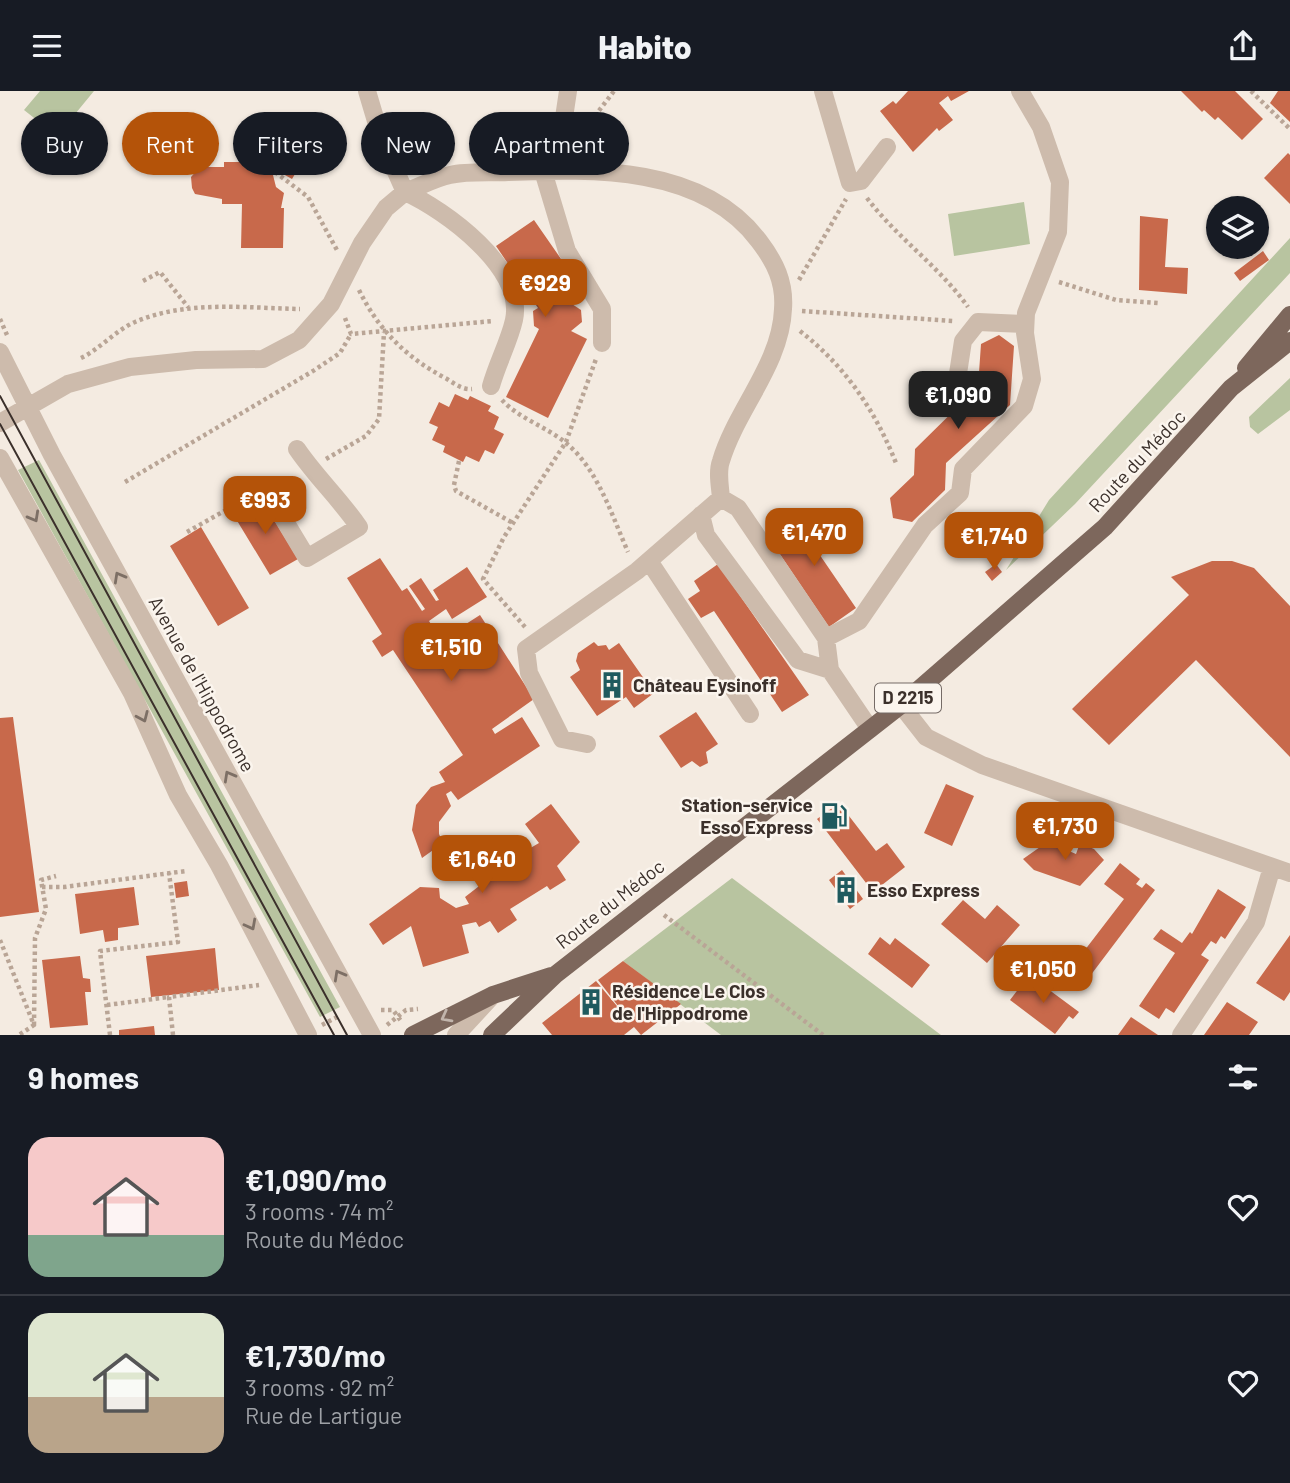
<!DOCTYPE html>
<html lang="en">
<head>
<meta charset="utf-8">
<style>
	:root { --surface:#171b24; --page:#20242c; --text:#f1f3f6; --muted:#9ea1a6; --line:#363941; --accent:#b45309 }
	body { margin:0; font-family:Barlow,sans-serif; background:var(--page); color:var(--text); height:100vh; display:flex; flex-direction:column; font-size:26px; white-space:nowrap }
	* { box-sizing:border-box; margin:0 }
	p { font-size:23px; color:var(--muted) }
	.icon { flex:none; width:38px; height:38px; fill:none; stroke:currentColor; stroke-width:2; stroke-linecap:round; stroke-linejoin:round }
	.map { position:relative; height:944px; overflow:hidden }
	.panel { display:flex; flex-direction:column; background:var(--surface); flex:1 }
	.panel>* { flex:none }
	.banner { position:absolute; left:21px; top:21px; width:700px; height:63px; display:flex; gap:14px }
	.fabs { position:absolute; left:1206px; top:105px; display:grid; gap:14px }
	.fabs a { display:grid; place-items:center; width:63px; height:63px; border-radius:50%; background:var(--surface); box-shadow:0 2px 5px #0004; font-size:35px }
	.price { position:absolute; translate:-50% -60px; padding:0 16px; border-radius:14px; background:var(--accent); color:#fff; font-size:23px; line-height:46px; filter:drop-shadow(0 2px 4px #0008) }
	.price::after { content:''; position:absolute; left:50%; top:42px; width:21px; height:16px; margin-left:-10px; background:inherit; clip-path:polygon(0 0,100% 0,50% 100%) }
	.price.active { background:#222; color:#fff }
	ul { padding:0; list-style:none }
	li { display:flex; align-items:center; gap:21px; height:175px; padding:0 28px }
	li+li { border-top:2px solid var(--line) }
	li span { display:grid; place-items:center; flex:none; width:196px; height:140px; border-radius:21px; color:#555 }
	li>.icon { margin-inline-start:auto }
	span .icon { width:84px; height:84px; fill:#fffc; stroke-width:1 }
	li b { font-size:30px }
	h2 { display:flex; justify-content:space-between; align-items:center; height:84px; padding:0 28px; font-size:30px }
	.tag { padding:0 24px; border-radius:32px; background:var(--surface); box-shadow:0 2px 5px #0004; font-size:24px; line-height:63px }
	.tag.active { background:var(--accent); color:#fff }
	header { display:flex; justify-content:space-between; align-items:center; height:91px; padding:0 28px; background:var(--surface); font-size:32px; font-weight:800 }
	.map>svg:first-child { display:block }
	.green { fill:#b8c4a0 }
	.building { fill:#c8694b }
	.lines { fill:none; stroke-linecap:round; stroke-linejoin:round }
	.path { stroke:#b9a596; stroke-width:4.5; stroke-dasharray:3.5 3.5; stroke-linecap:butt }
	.minor { stroke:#cdbbac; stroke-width:18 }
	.major { stroke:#7d675c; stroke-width:18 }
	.tram { stroke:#3b302b; stroke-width:2 }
	.oneway { stroke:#7d6f65 }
	.oneway2 { stroke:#c2b5ac }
	.labels { text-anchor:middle; stroke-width:5; stroke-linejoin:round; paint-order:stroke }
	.shield { fill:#fbf5ee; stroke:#756b66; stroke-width:2 }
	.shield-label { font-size:18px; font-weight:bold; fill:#3b302b }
	.street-label { font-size:19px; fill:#3b302b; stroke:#fbf5ee }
	.poi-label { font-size:19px; font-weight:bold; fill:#3b302b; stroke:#fbf5ee; text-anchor:start }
</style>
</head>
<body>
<header><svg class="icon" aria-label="menu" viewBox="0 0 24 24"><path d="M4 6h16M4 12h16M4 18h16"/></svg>Habito<svg class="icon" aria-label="share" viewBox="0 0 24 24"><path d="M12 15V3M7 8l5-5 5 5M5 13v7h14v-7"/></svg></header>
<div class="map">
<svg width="1290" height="944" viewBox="0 0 1290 944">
	<rect width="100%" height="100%" fill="#f4ebe1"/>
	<!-- green -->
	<path class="green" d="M40 0H94L57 45 24 19Z
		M1024 111 1030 153 954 165 948 123Z
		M1290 147V182L1075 413 1006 479 1049 409Z
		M1290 287V319L1258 343 1250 336 1249 326Z
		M39 369 340 916 320 926 18 379Z
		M732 787 941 944H721L623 870Z"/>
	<!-- building -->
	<path class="building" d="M908 0H969L951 10 948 5 939 12 953 29 939 40 937 37 913 61 880 20 893 10 896 13Z
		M1181 0H1235L1263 28 1242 49 1218 26 1215 29 1204 19 1202 21Z
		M1278 0H1290V31L1270 12Z
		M279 27 315 50 292 88 276 79 273 84 276 96 284 102 281 117H284L283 157H241L242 113H222V108L195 103 192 97 191 86 200 76H224V71H246L263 43 266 46Z
		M1288 62 1290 64V113L1264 87Z
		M1140 125 1168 128 1165 176 1188 177 1187 203 1139 199Z
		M534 129 584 201 569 211 581 219 582 231 571 240 587 248 548 327 506 306 539 238 534 235 533 220 538 217 496 155Z
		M1263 160 1269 169 1240 190 1234 182Z
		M999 244 1014 255 1010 314 946 372 945 399 912 431 893 427 890 407 914 384 915 358 978 296 981 253Z
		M455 303 468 309 470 305 491 315 488 320 499 326 494 338 504 343 494 363 485 359 479 371 466 365 463 371 443 361 445 355 432 349 438 336 429 332 439 311 449 316Z
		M260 406 298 468 270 484 233 423Z
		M814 420 830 442 813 454 856 517 829 536 771 450Z
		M201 436 249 517 218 535 170 455Z
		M380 467 402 500 407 497 422 520 425 518 409 495 421 487 436 510 439 509 433 499 467 476 487 506 452 528 446 518 429 530 441 549 480 524 534 608 492 638 495 643 522 626 540 655 458 709 451 700 446 703 451 715 439 731V743L443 752 422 767 412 739 416 714 431 696 445 691 439 681 463 664 393 559 382 566 372 550 382 543 347 487Z
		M1212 470H1232L1254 477 1290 515V666L1196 569 1109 654 1072 618 1189 504 1171 486Z
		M718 473 809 604 782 621 714 520 701 527 688 508 700 500 694 490Z
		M996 473 1002 481 992 490 985 481Z
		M594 551 598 555 606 554 609 559 619 552 654 602 634 617 626 606 597 625 570 586 580 579 576 570 578 562Z
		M696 621 718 653 706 661 708 672 700 676 692 670 681 677 659 645Z
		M13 626 39 821 0 826V627Z
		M946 693 974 705 952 755 924 742Z
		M839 712 876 760 887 752 905 776 873 801 817 728Z
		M551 713 580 751 557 775 566 789 550 799 547 795 510 818 517 829 498 842 490 830 479 836 476 831 462 834 469 862 423 876 411 835 383 854 369 833 420 796 439 797 440 807 456 817 469 813 465 806 505 775 500 770 511 761 515 766 539 752 525 733Z
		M1050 749 1070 757 1069 760 1076 763 1080 752 1094 758 1104 769 1080 795 1034 779 1023 768Z
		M1120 772 1140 788 1136 793 1142 797 1146 792 1155 799 1084 893 1068 881 1124 808 1104 793Z
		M842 779 863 808 850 818 829 789Z
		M187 790 189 805 176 807 174 792Z
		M134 796 139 834 118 837V849L105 851 103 839 80 843 75 803Z
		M1218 798 1246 816 1225 848 1221 845 1216 853 1211 850 1201 864 1209 869 1174 922 1166 917 1159 928 1139 915 1175 862 1153 848 1161 838 1182 852 1190 841 1192 843Z
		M963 809 985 828 997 814 1020 834 987 872 941 833Z
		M1290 844V901L1284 910 1256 892Z
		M880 846 890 854 895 847 930 874 912 897 868 863Z
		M215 857 219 899 151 906 146 865Z
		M80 865 83 887 90 888 91 901H85L88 934 50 937 42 869Z
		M623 870 681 913 641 944 634 936 624 944H552L542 932 596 890 632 933 598 889Z
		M1029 884 1079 921 1073 928 1069 925 1055 943 1010 909Z
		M1227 911 1258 931 1249 944H1204Z
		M1131 926 1158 944H1118Z
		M154 935 155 944H119V939Z"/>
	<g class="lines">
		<!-- path -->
		<path class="path" d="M1251 0 1290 38
			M582 42 614 0
			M275 81 308 106 338 161
			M867 107C897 147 939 175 968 216
			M799 189 846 108
			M143 190 160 181 188 216
			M1059 191 1116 209 1158 212
			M359 199C379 240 407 267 447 288 455 293 463 299 472 298
			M802 220 954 230
			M345 227 351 243 493 230
			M0 228 7 244
			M800 240C845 275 875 319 896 372
			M81 267C100 258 116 239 135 231 186 209 246 217 300 218
			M502 309C518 327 547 336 566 352 598 378 612 425 628 461
			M326 368 366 345 379 328 384 241
			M459 370 454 394 456 400 513 432
			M125 391 313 280 340 262 351 243
			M187 441 258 401
			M525 536 483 488 504 446 566 351 596 268
			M42 796H64L186 780
			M664 824 823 944
			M0 849 34 934 19 944
			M107 914 169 906
			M381 919H393L401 930
			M34 934 35 847 46 818 41 789 56 785
			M322 934 339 925
			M387 934 406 919 418 918
			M110 944 100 860 178 851 169 782
			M173 944 169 906 259 894"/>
		<!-- minor -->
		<path class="minor" d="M823 0 850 92 861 90 887 56
			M543 80 567 160 602 218V252
			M556 80 568 0
			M405 101C419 96 435 87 450 84 468 80 489 82 508 81 593 78 702 74 759 150 775 171 785 191 783 218 781 273 736 319 721 370 717 381 720 395 721 407L738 417 826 547 830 579 870 638
			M405 101C445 119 525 177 514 229 509 251 497 273 491 295
			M0 261 52 364 372 944
			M955 302 963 250 978 231 1025 233
			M0 332 68 293 130 276 196 269 263 268 299 249 331 213 362 152 386 117 405 101 381 47 367 0
			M0 367 132 602 178 704 219 774 308 944
			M274 412 307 467 359 436C340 408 316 386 297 358
			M701 424 706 444 798 569 830 579
			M649 470 750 623
			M826 547 859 530 925 434 960 402 963 378 1024 315 1032 288 1025 242 1026 222 1058 141 1060 91 1041 36 1020 0
			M901 614 926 646 982 674 1290 782
			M587 653 562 648 529 582 526 558 637 480 721 407
			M456 944 493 904
			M1181 944 1256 831 1272 776"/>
		<!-- major -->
		<path class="major" d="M1246 277 1290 224
			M413 944 493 904 551 885
			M492 944 555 884 901 614 1074 463 1105 436 1231 297 1290 250"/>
		<!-- tram -->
		<path class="tram" d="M0 305 347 944
			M0 333 334 944"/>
	</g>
	<!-- one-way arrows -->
	<defs><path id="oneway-chevron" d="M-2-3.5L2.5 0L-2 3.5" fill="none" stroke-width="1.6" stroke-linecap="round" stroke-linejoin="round" transform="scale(1.75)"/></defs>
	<g class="oneway">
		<use href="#oneway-chevron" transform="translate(34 426) rotate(61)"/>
		<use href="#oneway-chevron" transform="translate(119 486) rotate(-119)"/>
		<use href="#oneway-chevron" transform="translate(143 626) rotate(66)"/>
		<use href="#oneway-chevron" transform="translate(229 685) rotate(-119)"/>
		<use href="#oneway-chevron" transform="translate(251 834) rotate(62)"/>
		<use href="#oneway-chevron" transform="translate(339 884) rotate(-119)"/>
	</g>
	<use class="oneway2" href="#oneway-chevron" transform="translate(446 926) rotate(152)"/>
	<!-- icons -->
	<defs>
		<symbol id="building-bare" viewBox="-9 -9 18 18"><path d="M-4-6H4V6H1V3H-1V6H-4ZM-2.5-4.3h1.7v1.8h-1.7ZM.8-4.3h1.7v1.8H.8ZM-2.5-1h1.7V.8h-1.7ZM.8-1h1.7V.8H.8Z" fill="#1f5a5e" stroke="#fbf5ee" stroke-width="2.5" paint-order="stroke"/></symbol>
		<symbol id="fuel-bare" viewBox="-9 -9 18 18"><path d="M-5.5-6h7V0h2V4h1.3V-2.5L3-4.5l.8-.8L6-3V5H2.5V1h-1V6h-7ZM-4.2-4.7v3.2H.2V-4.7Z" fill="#1f5a5e" stroke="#fbf5ee" stroke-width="2.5" paint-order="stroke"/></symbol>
	</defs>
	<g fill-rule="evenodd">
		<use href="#building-bare" x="593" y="575" width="38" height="38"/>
		<use href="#fuel-bare" x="815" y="706" width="38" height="38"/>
		<use href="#building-bare" x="827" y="780" width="38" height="38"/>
		<use href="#building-bare" x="572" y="892" width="38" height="38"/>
	</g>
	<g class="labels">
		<!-- shield labels -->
		<rect class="shield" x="875" y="592.5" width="66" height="29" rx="5"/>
		<g class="shield-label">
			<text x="908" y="613">D 2215</text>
		</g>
		<!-- street labels -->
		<g class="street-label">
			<text transform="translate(1137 370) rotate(-47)" y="7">Route du Médoc</text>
			<text transform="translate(202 593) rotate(61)" y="7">Avenue de l'Hippodrome</text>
			<text transform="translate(610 813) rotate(-38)" y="7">Route du Médoc</text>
		</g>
		<!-- poi labels -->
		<g class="poi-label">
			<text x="633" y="601">Château Eysinoff</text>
			<text x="813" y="721" text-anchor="end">Station-service<tspan x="813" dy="22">Esso Express</tspan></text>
			<text x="867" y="806">Esso Express</text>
			<text x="612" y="907">Résidence Le Clos<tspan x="612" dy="22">de l'Hippodrome</tspan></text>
		</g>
	</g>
</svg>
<div class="fabs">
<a><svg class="icon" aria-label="layers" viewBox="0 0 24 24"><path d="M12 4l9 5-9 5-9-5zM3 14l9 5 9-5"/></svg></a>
</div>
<b class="price" style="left:545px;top:228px">€929</b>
<b class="price active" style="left:958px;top:340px">€1,090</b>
<b class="price" style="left:265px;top:445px">€993</b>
<b class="price" style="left:814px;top:477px">€1,470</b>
<b class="price" style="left:994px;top:481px">€1,740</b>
<b class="price" style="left:451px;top:592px">€1,510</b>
<b class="price" style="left:1065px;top:771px">€1,730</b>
<b class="price" style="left:482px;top:804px">€1,640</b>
<b class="price" style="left:1043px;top:914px">€1,050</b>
<div class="banner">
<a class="tag">Buy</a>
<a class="tag active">Rent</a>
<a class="tag">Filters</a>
<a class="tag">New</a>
<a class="tag">Apartment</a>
</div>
</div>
<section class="panel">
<h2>9 homes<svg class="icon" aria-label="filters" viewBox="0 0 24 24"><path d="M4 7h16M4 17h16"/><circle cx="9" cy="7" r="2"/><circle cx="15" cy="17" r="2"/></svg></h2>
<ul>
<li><span style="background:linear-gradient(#f6c9c9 70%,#7fa58c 0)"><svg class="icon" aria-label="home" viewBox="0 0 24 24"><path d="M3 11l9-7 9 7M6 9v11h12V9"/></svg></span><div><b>€1,090/mo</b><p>3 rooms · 74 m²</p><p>Route du Médoc</p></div><svg class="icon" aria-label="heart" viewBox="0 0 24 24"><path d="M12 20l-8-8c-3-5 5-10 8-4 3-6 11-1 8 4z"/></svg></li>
<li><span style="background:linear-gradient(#dfe7d0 60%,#b9a48a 0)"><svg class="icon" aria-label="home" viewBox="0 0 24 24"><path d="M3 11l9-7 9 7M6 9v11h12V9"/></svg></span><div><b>€1,730/mo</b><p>3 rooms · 92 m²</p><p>Rue de Lartigue</p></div><svg class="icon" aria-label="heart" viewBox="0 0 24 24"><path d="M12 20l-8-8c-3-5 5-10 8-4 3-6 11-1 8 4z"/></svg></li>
</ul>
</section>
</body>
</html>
